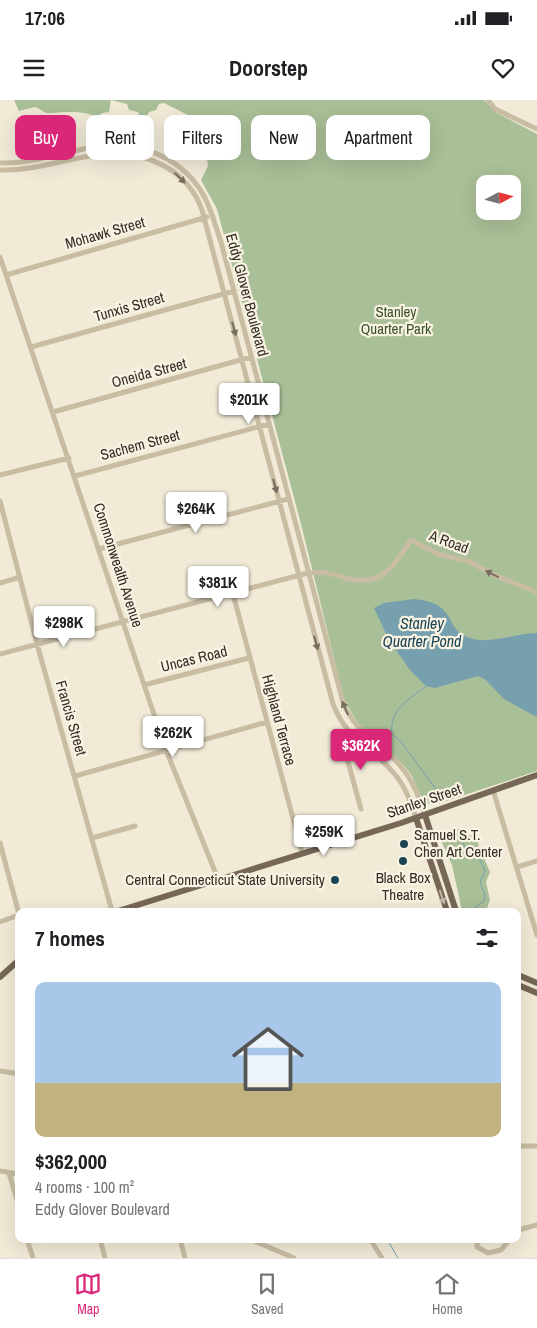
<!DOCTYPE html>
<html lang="en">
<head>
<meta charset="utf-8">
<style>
	:root { --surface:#fff; --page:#f2f2f2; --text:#202124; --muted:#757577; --line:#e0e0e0; --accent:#db2777 }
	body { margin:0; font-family:"Archivo Narrow",sans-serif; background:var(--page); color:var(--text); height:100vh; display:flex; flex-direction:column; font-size:19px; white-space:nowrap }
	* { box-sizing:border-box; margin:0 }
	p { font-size:16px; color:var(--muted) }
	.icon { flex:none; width:28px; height:28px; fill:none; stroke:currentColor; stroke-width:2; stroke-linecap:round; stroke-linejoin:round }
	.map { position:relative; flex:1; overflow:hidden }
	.sheet { position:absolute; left:15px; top:808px; width:506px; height:335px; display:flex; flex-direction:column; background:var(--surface); border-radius:10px; box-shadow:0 5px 20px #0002 }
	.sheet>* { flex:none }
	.banner { position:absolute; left:15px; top:15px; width:508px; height:45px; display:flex; gap:10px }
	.needle { width:32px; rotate:83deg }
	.buttons { position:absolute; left:476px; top:75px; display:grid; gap:10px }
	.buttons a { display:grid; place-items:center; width:45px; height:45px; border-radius:10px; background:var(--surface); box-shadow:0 5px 20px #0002; font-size:25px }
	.price { position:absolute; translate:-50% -42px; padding:0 11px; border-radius:5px; background:#fff; color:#222; font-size:16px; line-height:32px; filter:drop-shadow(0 1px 2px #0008) }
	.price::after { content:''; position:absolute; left:50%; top:30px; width:15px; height:11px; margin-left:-8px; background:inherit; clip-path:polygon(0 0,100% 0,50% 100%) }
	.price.active { background:var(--accent); color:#fff }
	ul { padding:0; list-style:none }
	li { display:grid; align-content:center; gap:10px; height:265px; padding:0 20px }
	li+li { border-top:1px solid var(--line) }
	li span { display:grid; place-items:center; height:155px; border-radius:10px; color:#555 }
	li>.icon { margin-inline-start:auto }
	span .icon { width:90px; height:90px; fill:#fffc; stroke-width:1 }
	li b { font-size:21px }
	h2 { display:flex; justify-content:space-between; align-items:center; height:60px; padding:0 20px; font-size:21px }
	.chip { padding:0 18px; border-radius:10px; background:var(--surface); box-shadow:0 5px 20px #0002; font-size:18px; line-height:45px }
	.chip.active { background:var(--accent); color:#fff }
	.status { display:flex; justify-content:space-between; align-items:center; height:35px; padding:0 25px; background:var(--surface); direction:ltr }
	.status svg { height:14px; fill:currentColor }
	header { display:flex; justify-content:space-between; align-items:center; height:65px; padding:0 20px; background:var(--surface); font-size:22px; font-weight:700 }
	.tab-bar { display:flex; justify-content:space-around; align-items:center; height:70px; border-top:1px solid var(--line); background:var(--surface); font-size:14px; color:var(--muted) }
	.tab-bar a { display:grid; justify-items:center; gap:2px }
	.tab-bar .active { color:var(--accent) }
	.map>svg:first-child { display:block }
	.green { fill:#a9bf97; fill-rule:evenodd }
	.water { fill:#76a0ae }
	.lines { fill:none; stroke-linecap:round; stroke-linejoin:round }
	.stream { stroke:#76a0ae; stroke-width:1 }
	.minor { stroke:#c8bca3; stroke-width:5 }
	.major { stroke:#766756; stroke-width:6 }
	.oneway { fill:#766d5e }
	.oneway2 { fill:#beb4a4 }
	.poi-dot { fill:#1b4555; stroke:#f9f3e3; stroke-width:2 }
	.labels { text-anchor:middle; stroke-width:4.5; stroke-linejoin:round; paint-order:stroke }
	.street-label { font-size:15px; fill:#332d25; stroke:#f9f3e3 }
	.park-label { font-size:15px; fill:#3a5229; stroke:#f9f3e3 }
	.poi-label { font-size:15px; fill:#332d25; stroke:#f9f3e3; text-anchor:start }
	.water-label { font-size:16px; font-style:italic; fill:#1b4555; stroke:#f9f3e3 }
</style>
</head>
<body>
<div class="status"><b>17:06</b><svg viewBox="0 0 49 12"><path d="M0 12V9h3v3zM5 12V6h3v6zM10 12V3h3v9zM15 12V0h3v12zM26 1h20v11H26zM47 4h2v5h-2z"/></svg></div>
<header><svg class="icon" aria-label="menu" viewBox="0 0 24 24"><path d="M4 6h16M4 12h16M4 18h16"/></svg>Doorstep<svg class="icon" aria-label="heart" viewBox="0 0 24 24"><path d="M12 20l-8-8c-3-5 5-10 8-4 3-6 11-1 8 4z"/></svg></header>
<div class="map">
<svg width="537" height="1158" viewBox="0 0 537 1158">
	<rect width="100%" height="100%" fill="#f1ead7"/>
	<!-- green -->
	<path class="green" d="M14 0H484L497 13 537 34V671L434 705C419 703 417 682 409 672 396 654 377 645 363 629 355 620 350 610 344 599L301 424 217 109 201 80 208 66 206 52 188 39 191 26 188 15 164 3 159 4 156 10 149 12 147 16 140 17 138 12 129 10 127 4 111 0 109 12 102 13 97 17C81 10 67 12 50 13 45 14 39 8 35 7L19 11ZM485 84H512V111H485Z
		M462 728 467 736 474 735 478 738 479 754 484 758 490 772 486 782 490 800 486 811H462L452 765 439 736V734Z"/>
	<!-- water -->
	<path class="water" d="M414 499C458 503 444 528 467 537 489 546 515 533 537 533V617L504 599 486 580 478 576 435 588 426 586 410 570 389 540 374 508 384 503Z"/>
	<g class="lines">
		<!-- stream -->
		<path class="stream" d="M426 586C409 600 389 609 392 634L402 643 444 700
			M458 733 466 749 479 758 485 771 480 782 485 795 484 801 470 811
			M387 1139 398 1158"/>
		<!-- minor -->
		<path class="minor" d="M488 0 495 9 537 29
			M0 63C33 64 62 52 94 47 135 39 179 56 201 91 211 106 215 125 221 142L343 602C353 629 374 639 393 658 410 674 418 693 425 715
			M0 70C59 72 109 34 166 67 182 76 196 92 202 110L333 604C347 640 368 644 391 670 404 683 410 700 416 718
			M0 157 166 650 218 779
			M6 175 207 117
			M31 247 234 191
			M53 312 251 257
			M0 375 69 358
			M75 376 269 324
			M0 401 37 544 112 811
			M99 449 288 399
			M0 483 20 477
			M233 494 302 752
			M0 554 308 473C321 471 330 473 343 477 381 489 392 468 411 440L438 454 470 462 496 476 537 492
			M144 585 249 558
			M360 631 348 642 345 651 361 709
			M75 676 267 622
			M493 690 537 835
			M92 738 135 726
			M0 743 19 814
			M517 767 537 761
			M0 822 19 815
			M0 971 19 974
			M518 1046H537
			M0 1071 19 1074
			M9 1073 19 1107
			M518 1130 537 1125
			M27 1139 33 1158
			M100 1139 105 1158
			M180 1139 185 1158
			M250 1139 294 1158
			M370 1139 382 1158
			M482 1139 477 1143V1147L488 1153 501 1150 510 1139"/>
		<!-- major -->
		<path class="major" d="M425 715 456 811
			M416 718 447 811
			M118 811 401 723 537 675
			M518 875 537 883
			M0 877 19 860
			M518 885 537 893"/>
	</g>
	<!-- one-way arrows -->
	<defs><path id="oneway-solid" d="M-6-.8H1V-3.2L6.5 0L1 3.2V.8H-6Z" transform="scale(1.25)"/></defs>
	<g class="oneway">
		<use href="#oneway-solid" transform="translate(180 78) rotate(44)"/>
		<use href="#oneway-solid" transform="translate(234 229) rotate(75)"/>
		<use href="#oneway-solid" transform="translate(275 386) rotate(75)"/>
		<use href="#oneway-solid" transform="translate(492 474) rotate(-153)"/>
		<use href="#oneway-solid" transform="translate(316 543) rotate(75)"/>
		<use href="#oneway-solid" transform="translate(345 608) rotate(-114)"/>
	</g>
	<use class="oneway2" href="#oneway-solid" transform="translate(442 797) rotate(72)"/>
	<!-- markers -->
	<g class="poi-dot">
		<circle cx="404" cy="744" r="5"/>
		<circle cx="403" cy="761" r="5"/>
		<circle cx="335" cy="780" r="5"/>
	</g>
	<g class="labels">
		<!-- street labels -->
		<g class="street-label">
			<text transform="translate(105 133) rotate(-16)" y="5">Mohawk Street</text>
			<text transform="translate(247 195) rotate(75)" y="5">Eddy Glover Boulevard</text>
			<text transform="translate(129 207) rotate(-16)" y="5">Tunxis Street</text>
			<text transform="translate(149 273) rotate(-15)" y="5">Oneida Street</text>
			<text transform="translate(140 345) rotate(-15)" y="5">Sachem Street</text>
			<text transform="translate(449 442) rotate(20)" y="5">A Road</text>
			<text transform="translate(118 465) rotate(72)" y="5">Commonwealth Avenue</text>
			<text transform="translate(194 559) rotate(-14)" y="5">Uncas Road</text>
			<text transform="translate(71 618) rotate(74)" y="5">Francis Street</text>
			<text transform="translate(279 620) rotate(75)" y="5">Highland Terrace</text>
			<text transform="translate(424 701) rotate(-19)" y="5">Stanley Street</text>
		</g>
		<!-- park labels -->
		<g class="park-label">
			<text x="396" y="217">Stanley<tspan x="396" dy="17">Quarter Park</tspan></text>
		</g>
		<!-- poi labels -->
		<g class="poi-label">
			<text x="414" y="740">Samuel S.T.<tspan x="414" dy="17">Chen Art Center</tspan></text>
			<text x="403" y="783" text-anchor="middle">Black Box<tspan x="403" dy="17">Theatre</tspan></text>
			<text x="325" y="785" text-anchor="end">Central Connecticut State University</text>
		</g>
		<!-- water labels -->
		<g class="water-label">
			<text x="422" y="529">Stanley<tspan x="422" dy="18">Quarter Pond</tspan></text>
		</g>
	</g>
</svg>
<div class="buttons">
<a><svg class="needle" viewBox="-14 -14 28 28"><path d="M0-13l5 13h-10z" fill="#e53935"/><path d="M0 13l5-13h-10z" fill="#757577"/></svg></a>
</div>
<b class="price" style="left:249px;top:325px">$201K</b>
<b class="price" style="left:196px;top:434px">$264K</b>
<b class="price" style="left:218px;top:508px">$381K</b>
<b class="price" style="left:64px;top:548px">$298K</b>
<b class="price" style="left:173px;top:658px">$262K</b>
<b class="price active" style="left:361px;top:671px">$362K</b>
<b class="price" style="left:324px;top:757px">$259K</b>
<div class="banner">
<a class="chip active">Buy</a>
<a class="chip">Rent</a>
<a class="chip">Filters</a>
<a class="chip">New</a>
<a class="chip">Apartment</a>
</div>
<section class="sheet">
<h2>7 homes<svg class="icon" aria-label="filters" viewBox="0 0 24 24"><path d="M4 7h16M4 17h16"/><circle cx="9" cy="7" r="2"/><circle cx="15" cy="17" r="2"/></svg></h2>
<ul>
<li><span style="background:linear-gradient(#a9c7e8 65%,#c2b280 0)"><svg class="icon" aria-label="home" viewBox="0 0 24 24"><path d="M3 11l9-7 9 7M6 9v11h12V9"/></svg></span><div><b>$362,000</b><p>4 rooms · 100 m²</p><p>Eddy Glover Boulevard</p></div></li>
</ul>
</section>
</div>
<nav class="tab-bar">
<a class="active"><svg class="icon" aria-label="map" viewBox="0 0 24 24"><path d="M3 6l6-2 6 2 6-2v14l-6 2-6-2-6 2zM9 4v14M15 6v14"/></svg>Map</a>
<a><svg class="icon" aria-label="saved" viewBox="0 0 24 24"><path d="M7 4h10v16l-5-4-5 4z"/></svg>Saved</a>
<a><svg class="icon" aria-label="home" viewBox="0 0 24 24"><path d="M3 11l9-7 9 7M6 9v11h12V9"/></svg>Home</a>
</nav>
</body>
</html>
